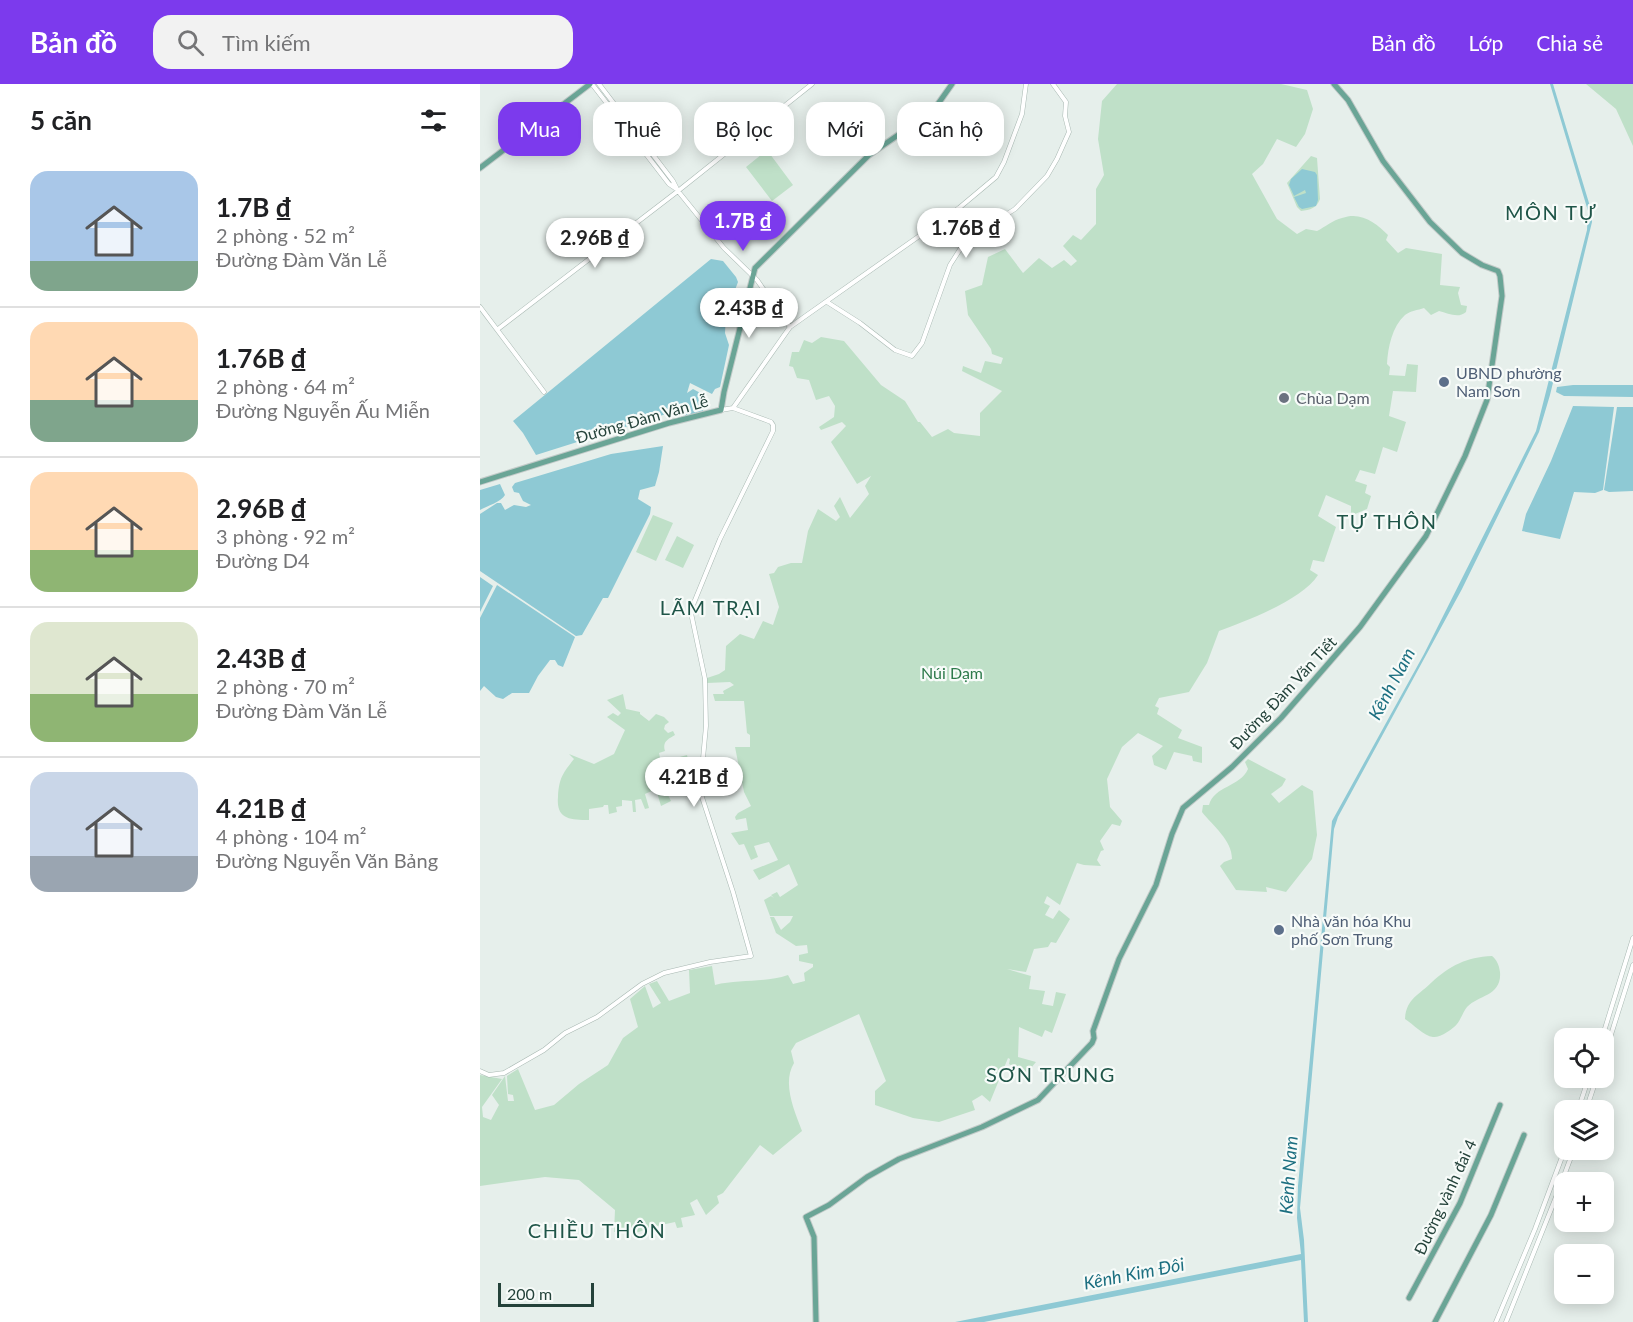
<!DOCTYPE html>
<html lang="vi">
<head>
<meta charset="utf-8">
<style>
	:root { --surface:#fff; --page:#f2f2f2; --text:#202124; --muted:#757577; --line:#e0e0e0; --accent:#7c3aed }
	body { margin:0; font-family:Lato,sans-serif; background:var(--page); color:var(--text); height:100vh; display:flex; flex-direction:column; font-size:22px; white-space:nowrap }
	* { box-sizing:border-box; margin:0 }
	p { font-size:20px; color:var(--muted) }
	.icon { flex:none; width:33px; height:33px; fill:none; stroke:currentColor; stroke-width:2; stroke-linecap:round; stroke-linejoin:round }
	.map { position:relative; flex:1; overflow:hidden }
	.sheet { display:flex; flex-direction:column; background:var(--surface); width:480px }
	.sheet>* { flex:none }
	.top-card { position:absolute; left:18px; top:18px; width:570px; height:54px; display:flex; gap:12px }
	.tools { position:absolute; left:1074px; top:944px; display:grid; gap:12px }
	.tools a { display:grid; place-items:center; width:60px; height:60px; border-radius:12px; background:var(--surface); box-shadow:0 3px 15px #0003; font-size:30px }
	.scale { position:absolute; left:18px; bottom:15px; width:96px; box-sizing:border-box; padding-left:6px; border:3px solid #24423a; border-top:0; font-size:16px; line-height:21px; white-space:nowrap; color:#24423a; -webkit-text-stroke:4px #f7fbf9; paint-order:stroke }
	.price { position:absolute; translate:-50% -51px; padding:0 14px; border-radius:21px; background:#fff; color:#222; font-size:20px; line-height:39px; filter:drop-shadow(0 2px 3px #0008) }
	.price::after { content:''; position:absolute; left:50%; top:36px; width:18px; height:14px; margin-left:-9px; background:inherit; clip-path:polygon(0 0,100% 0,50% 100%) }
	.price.current { background:var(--accent); color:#fff }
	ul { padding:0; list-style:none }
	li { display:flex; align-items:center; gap:18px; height:150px; padding:0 30px }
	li+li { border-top:2px solid var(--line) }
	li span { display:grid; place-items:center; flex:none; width:168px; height:120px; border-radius:18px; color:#555 }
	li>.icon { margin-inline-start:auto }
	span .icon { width:72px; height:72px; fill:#fffc; stroke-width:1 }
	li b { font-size:26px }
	h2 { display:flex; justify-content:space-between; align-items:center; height:72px; padding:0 30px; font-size:26px }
	.tag { padding:0 21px; border-radius:18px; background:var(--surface); box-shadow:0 3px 15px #0003; font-size:21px; line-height:54px }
	.tag.current { background:var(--accent); color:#fff }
	header { display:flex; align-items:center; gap:36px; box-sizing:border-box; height:84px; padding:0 30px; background:var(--accent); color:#fff }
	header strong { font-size:28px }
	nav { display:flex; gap:33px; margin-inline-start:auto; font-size:21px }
	.search { width:420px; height:54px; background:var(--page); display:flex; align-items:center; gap:15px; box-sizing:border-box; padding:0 21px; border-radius:18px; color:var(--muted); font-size:22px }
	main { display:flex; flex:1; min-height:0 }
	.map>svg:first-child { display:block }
	.green { fill:#bfe0c8 }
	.water { fill:#8ec9d4 }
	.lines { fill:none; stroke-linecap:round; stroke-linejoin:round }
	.minor-casing { stroke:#a8b8b2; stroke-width:5 }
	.major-casing { stroke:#c2cac8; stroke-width:7 }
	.minor { stroke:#fff; stroke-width:4 }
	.major { stroke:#6aa596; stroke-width:5 }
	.service-dot { fill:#5c6f8a; stroke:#f7fbf9; stroke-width:2 }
	.worship-dot { fill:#6b7280; stroke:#f7fbf9; stroke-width:2 }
	.labels { text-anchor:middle; stroke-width:4.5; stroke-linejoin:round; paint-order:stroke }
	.service-label { font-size:16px; fill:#4e5e75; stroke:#f7fbf9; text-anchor:start }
	.worship-label { font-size:16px; fill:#5b616d; stroke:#f7fbf9; text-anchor:start }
	.street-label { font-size:16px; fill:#24423a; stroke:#f7fbf9 }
	.park-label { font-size:16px; fill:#2d7a4b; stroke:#f7fbf9 }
	.water-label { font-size:18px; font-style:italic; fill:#1c6f80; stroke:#f7fbf9 }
	.quarter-label { font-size:20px; letter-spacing:1.5px; fill:#1f5548; stroke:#f7fbf9 }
</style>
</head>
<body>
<header>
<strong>Bản đồ</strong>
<div class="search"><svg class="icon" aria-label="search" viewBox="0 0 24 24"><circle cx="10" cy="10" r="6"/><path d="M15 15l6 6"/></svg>Tìm kiếm</div>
<nav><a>Bản đồ</a><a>Lớp</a><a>Chia sẻ</a></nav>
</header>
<main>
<section class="sheet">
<h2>5 căn<svg class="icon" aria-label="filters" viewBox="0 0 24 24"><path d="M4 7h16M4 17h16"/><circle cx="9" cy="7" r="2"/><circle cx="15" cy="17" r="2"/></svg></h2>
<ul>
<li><span style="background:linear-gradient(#a9c7e8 75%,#7fa58c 0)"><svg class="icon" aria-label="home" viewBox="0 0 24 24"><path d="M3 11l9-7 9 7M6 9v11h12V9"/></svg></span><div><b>1.7B ₫</b><p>2 phòng · 52 m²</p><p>Đường Đàm Văn Lễ</p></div></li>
<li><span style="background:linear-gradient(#ffd9b3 65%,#7fa58c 0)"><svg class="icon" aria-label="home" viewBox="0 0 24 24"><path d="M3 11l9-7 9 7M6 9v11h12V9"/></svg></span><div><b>1.76B ₫</b><p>2 phòng · 64 m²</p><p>Đường Nguyễn Ấu Miễn</p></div></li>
<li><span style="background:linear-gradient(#ffd9b3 65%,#8fb573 0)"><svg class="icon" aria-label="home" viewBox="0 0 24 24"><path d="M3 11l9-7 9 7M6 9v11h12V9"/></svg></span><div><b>2.96B ₫</b><p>3 phòng · 92 m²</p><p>Đường D4</p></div></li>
<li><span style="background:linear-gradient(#dfe7d0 60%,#8fb573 0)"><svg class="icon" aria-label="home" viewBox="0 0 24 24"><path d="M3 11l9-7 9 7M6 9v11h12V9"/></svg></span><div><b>2.43B ₫</b><p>2 phòng · 70 m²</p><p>Đường Đàm Văn Lễ</p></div></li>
<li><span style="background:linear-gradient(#c9d6e8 70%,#9aa5b1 0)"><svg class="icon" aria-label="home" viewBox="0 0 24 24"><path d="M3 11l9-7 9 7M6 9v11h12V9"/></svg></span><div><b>4.21B ₫</b><p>4 phòng · 104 m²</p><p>Đường Nguyễn Văn Bảng</p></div></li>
</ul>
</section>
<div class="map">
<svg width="1153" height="1238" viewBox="0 0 1153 1238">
	<rect width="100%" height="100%" fill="#e6efeb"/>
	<!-- green -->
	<path class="green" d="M637 0H801L827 6 833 25 825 50 816 63 797 55 783 80 772 90 797 135 817 150 826 145 837 147C845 143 853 136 862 134 881 127 896 139 908 151L906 156 918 169 926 164 962 170 960 201 980 203 978 209 981 221 987 222 986 228C978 235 968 229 959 227L951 231 944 224C938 226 930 227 925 231 912 243 908 263 907 280L910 283 909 291 925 292 927 280 938 281 936 308 913 307 909 332 926 338 917 368 903 363 895 390 880 386 875 397 887 401 885 409 891 412 887 425 875 430 871 429V422L846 411 838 432 856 443 844 478 833 476 830 486 838 491C822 516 767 537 739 547L727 579 709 608 679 614 675 622 679 624 677 630 702 646 698 654 722 663V679L713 677 712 672 694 668 686 686 674 681 672 672 683 662 658 649 642 663 627 695 630 723 642 737 640 742 632 740 620 757 624 766 621 767 617 776 621 782 604 781 597 779 580 821 567 812 564 819 570 822 565 831 573 835 579 826 590 835 576 859 571 858 568 863 554 865 546 888 527 885 551 892 549 905 565 907 562 920 573 922 576 908 586 910 572 949 565 946 562 953 539 943 538 973 556 978 546 990 529 980 530 975 528 974 510 1018 502 1011 492 1017 495 1026 459 1038 433 1034 395 1021V1007L406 997 379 930 316 959 311 967 314 979C302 999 314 1026 322 1047L293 1071 280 1061 243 1109 237 1112 239 1119 226 1131 217 1115 210 1119 215 1131 201 1134 203 1143 197 1144 195 1138 172 1143 156 1149 134 1148 135 1126 99 1096 65 1093 0 1102V991L22 995 2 1023 3 1033 11 1036 19 1021 12 1011 25 992 28 1017H34L33 1011 28 1010 27 992 38 985 55 1026 74 1021 99 1000 128 981 143 954 158 943 150 915 165 902 173 924 181 919 169 900 177 897 189 917 210 909 209 886 232 882 235 901C259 895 285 899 308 891L313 900 325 897 324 889 333 883V880L319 877V871L328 869 327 861 316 862 296 849 290 833H294L301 846 310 838 313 832H290L284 816 291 812 294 814 291 811 297 808 300 813 318 801 309 780 279 796 273 786 298 776 289 758 274 762 278 773 271 776 264 760 259 761 251 749 268 746 266 734 256 736 255 733 258 729 271 722 264 708 255 663H270V651L267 649 264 617H235L233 610H244L243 607 254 601 250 598 227 599V594L239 590 245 586 246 562 260 550 274 555 283 537 293 541 299 523 289 490 294 489 298 483 311 479H322L328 447 338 425 356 437 360 433 354 422 360 413 370 434 389 410 385 402 391 392 377 400 351 358 366 342 362 338 341 346 339 343 354 333 355 322 349 312 336 316 329 296 317 294 313 283 309 282 312 268H319L324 256 332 259 341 253 364 257 401 301 425 317 438 338H440L452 353 468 345 474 349 500 352V329L522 307 482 287 483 282 501 289 505 277 521 280 523 274 512 270 511 265 488 231 485 207 502 201 508 173 525 165 543 189 559 174 572 184 584 176 591 182 597 177 583 162 593 151 601 156 616 140V105L624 91 618 55 622 17Z
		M1106 0H1153V62L1136 25Z
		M287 66 313 101 292 117 266 83Z
		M831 72 837 74 840 115C837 124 830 126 821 127L817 123 807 99Z
		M173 431 193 439 176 477 156 468Z
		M197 452 214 461 203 484 185 476Z
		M143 610 146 625 160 628V630L169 637 176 630 184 633 189 638 185 641 184 645 188 649 193 647 195 651C188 655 182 658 185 667L179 669 181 678 207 671 209 680H199L196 700 187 709 191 717 181 722 176 705 165 710 169 724 165 725 161 715 155 716 156 728H153L152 717 142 716V722L136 723 137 728 129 730 128 721H124L123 723 109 725V736C90 736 76 735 78 713 79 694 83 689 94 675L89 670 114 680 134 670 145 646 127 633 133 629 138 632 141 629 127 616Z
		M768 675 806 695 802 702 791 710 799 719 822 701 833 707 837 751 832 775 806 808 786 803 787 808 756 806 740 782 744 778 752 775C752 756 733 742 722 728L723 721H729C734 702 760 703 768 685L765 678Z
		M1012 872C1017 876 1019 881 1020 888 1022 912 999 911 987 923 983 928 981 935 977 940 973 945 960 954 953 953 944 952 933 940 925 935 926 915 939 911 952 898 970 882 986 873 1012 872Z"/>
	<!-- water -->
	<path class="water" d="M1070 0H1073L1112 129V138L1070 311 1059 348 982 505 858 733 854 745 820 1124 824 1156 828 1238H824L821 1176 504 1238H475L821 1170 817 1134 818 1102 852 737 944 570 1056 347 1107 146 1108 127Z
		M822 85 835 88 837 91 838 116 836 122 822 125 819 123 814 113 826 109 825 106 814 112 809 101 811 95Z
		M231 175 243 177 256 193 258 198 246 230 245 249 249 261 240 303 235 305 232 310 210 299 207 309 213 305 226 312 223 327 203 333 202 325 56 371 43 349 33 337Z
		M1093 301H1153V313L1084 312 1076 308 1077 303Z
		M1093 322 1134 323 1123 406 1115 409 1094 408 1080 455 1042 447 1046 430 1071 377Z
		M1137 323H1153V407L1129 408 1124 406Z
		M183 362 179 388 175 402 160 406 158 415 171 423 170 430 128 514H123L102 551 96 552 0 487V430L17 419H21L25 426 34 421 46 423 51 421 43 417 39 409 34 408 32 403 35 399 131 370Z
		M20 400 25 411C21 418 7 422 0 426V406Z
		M0 493 13 502 0 528Z
		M17 501 95 553 83 583 78 581 75 576H70L58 592 49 609H32L23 615 16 613 4 602 0 607V534Z"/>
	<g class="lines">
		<defs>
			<path id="minor" d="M112 0 189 100 198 106
				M119 0 193 97 198 107 244 164 277 196 310 243
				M347 218 380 239 415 266 432 272 442 259 470 181 486 156 535 125 567 92 577 75 589 48 585 32 586 18 573 0
				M0 223 64 308
				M18 245 198 107 332 0
				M241 326 253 324 310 243 479 124 516 93 524 78 542 30 546 0
				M1122 954 1153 854
				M1124 973 1153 881
				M0 987 9 991 24 989 64 966 85 949 117 933 162 900 184 889 230 878 271 872 253 808 220 707 226 642 225 595 211 529 213 521 240 455 293 347V341L291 338 253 324
				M1098 1026 1109 993
				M1106 1026 1117 993
				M1016 1238 1055 1145 1085 1065
				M1026 1238 1076 1113 1094 1065"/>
			<path id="major" d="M0 84 110 0
				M0 398 189 339 241 326 244 308 275 184 389 71 453 27 472 0
				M929 1214 980 1119 1020 1021
				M336 1238 334 1153 326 1133 349 1121 387 1093 419 1075 502 1043 558 1016 612 959 614 954 613 947 639 875 676 801 692 750 703 724 752 683 801 634 880 543 946 452 985 372 1007 316 1022 212 1020 192 1018 187 1002 181 982 169 950 138 903 77 868 16 854 0
				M955 1238 1011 1131 1044 1051"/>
		</defs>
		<!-- minor casing -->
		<use href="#minor" class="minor-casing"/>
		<!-- major casing -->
		<use href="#major" class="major-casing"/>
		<!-- minor -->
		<use href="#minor" class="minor"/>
		<!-- major -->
		<use href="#major" class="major"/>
	</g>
	<!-- markers -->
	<g class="service-dot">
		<circle cx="964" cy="298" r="6"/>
		<circle cx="799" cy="846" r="6"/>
	</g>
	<circle class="worship-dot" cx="804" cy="314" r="6"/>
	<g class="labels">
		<!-- service labels -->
		<g class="service-label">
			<text x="976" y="295">UBND phường<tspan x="976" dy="18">Nam Sơn</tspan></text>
			<text x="811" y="843">Nhà văn hóa Khu<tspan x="811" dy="18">phố Sơn Trung</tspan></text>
		</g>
		<!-- worship labels -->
		<g class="worship-label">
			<text x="816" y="320">Chùa Dạm</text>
		</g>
		<!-- street labels -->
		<g class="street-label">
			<text transform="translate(162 335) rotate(-16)" y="6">Đường Đàm Văn Lễ</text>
			<text transform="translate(803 609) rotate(-47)" y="6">Đường Đàm Văn Tiết</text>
			<text transform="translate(965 1113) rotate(-65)" y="6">Đường vành đai 4</text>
		</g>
		<!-- park labels -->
		<g class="park-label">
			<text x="472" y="595">Núi Dạm</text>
		</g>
		<!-- water labels -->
		<g class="water-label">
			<text transform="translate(912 600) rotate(-62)" y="6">Kênh Nam</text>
			<text transform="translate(809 1091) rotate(-86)" y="6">Kênh Nam</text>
			<text transform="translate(654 1190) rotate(-11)" y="6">Kênh Kim Đôi</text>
		</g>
		<!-- quarter labels -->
		<g class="quarter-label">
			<text x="1071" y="136">MÔN TỰ</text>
			<text x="907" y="445">TỰ THÔN</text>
			<text x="231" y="531">LÃM TRẠI</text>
			<text x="571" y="998">SƠN TRUNG</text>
			<text x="117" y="1154">CHIỀU THÔN</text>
		</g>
	</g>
</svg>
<div class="tools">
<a><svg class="icon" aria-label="locate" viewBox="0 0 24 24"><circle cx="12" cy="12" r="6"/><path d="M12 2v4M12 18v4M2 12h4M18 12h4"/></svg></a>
<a><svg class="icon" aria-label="layers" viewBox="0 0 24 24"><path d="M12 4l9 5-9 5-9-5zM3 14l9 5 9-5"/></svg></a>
<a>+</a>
<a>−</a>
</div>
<div class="scale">200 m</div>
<b class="price current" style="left:263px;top:168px">1.7B ₫</b>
<b class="price" style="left:486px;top:175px">1.76B ₫</b>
<b class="price" style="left:115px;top:185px">2.96B ₫</b>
<b class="price" style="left:269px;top:255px">2.43B ₫</b>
<b class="price" style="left:214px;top:724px">4.21B ₫</b>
<div class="top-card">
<a class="tag current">Mua</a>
<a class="tag">Thuê</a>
<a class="tag">Bộ lọc</a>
<a class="tag">Mới</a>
<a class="tag">Căn hộ</a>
</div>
</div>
</main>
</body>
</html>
